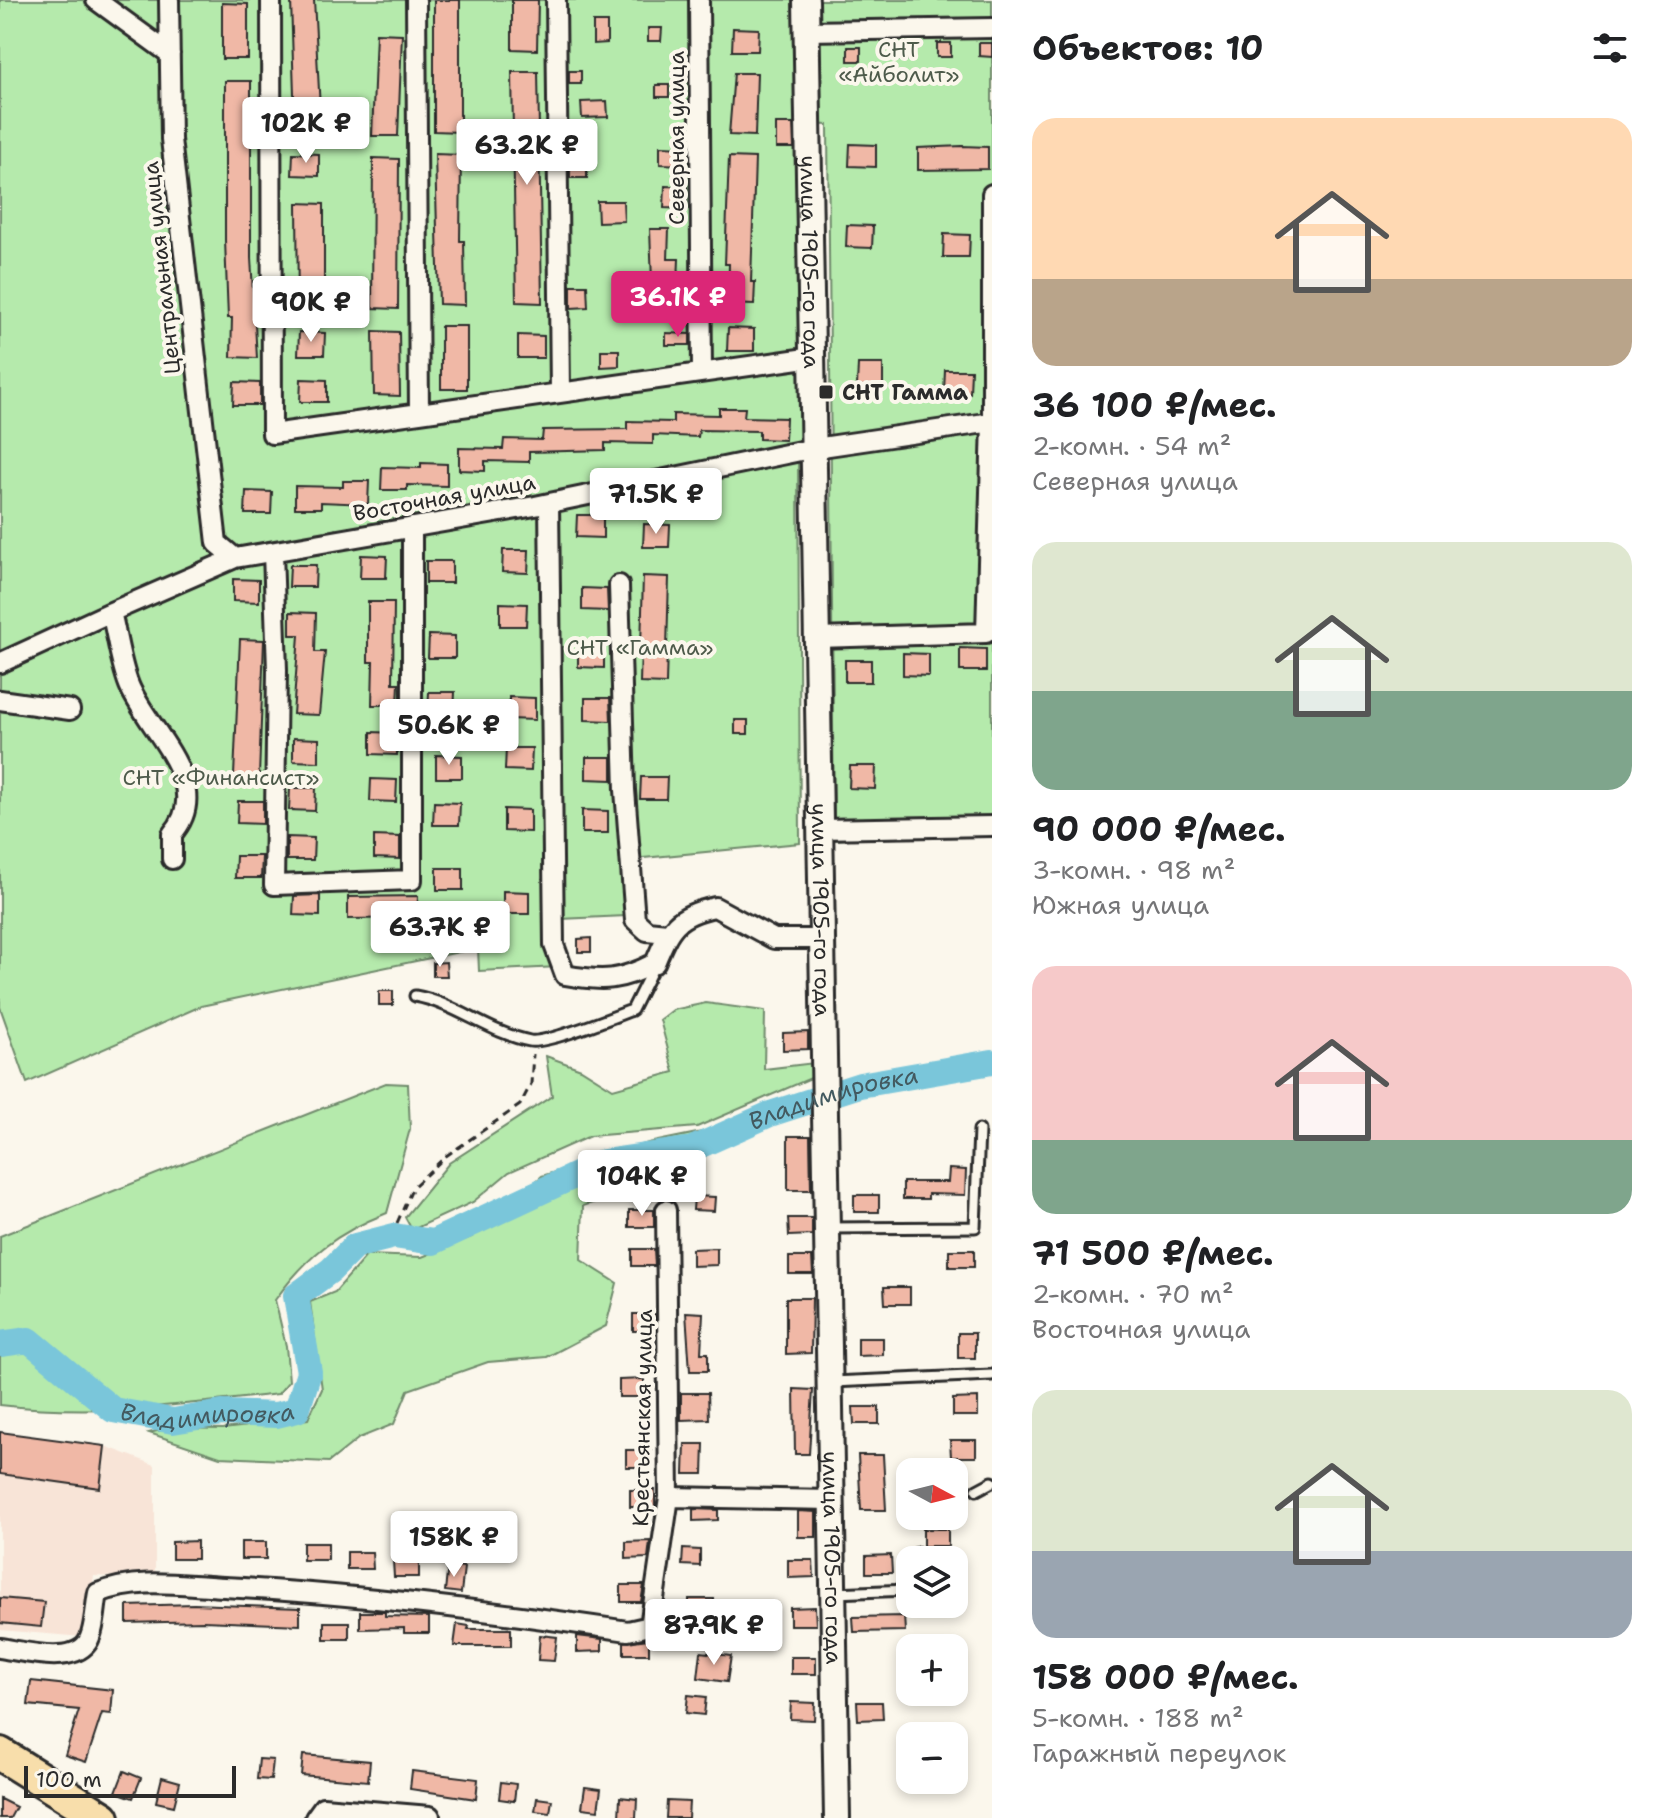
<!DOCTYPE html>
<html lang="ru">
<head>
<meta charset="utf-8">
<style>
	:root { --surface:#fff; --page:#f2f2f2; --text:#202124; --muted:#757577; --accent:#db2777 }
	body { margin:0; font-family:"Shantell Sans",sans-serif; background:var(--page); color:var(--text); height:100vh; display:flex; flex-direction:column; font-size:30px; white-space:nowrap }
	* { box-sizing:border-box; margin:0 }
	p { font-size:26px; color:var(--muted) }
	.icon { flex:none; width:44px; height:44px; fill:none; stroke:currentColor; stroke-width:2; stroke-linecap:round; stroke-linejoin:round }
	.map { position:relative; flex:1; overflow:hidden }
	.side { display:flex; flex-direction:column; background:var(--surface); width:680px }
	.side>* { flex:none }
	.needle { width:52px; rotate:97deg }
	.tools { position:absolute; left:896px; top:1458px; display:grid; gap:16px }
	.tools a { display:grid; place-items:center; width:72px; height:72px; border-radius:16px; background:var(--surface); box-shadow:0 4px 12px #0003; font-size:40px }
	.scale { position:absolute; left:24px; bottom:20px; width:212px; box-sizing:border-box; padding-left:8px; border:4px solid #2b2b2b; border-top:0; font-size:22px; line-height:28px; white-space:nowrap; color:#2b2b2b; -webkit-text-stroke:6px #fbf7ec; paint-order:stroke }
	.price { position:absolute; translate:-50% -68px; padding:0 18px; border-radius:8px; background:#fff; color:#222; font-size:26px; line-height:52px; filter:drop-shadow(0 2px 4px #0008) }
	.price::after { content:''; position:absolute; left:50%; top:48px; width:24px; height:18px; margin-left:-12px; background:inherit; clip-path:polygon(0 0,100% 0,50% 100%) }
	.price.on { background:var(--accent); color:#fff }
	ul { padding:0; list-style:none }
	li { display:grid; align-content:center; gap:16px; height:424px; padding:0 40px }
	li span { display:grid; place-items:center; height:248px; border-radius:24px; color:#555 }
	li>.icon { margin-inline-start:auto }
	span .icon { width:144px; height:144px; fill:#fffc; stroke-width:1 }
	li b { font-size:34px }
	h2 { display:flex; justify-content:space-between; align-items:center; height:96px; padding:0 40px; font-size:34px }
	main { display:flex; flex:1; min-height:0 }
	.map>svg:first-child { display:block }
	.built { fill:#f8e4d7 }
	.green { fill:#b5eaac; stroke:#708a6c; stroke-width:2 }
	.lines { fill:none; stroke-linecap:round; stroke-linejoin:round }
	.river { stroke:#7ac6da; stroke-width:26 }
	.building { fill:#f0b8a6; stroke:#2b2b2b; stroke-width:2 }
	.lane-casing { stroke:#2b2b2b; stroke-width:15 }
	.street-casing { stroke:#2b2b2b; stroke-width:24 }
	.secondary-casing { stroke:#2b2b2b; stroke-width:30 }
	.highway-casing { stroke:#2b2b2b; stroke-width:38 }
	.path { stroke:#2b2b2b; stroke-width:3; stroke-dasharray:8 6; stroke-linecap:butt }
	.lane { stroke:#fbf7ec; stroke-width:9 }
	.street { stroke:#fbf7ec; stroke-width:18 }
	.secondary { stroke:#fbf7ec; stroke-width:24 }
	.highway { stroke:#f8deab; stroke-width:32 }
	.poi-dot { fill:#2b2b2b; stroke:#fbf7ec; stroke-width:3 }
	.labels { text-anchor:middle; stroke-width:8; stroke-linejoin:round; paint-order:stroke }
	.park-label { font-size:22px; fill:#4e5b4b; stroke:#fbf7ec }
	.street-label { font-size:22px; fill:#2b2b2b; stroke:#fbf7ec }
	.poi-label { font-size:22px; font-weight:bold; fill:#2b2b2b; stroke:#fbf7ec; text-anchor:start }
	.water-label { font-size:24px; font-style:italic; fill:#435a60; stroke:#fbf7ec }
</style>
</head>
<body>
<main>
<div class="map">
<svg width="992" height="1818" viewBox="0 0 992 1818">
	<rect width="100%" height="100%" fill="#fbf7ec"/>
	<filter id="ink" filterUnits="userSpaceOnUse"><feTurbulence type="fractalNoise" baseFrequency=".0125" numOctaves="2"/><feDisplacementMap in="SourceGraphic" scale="16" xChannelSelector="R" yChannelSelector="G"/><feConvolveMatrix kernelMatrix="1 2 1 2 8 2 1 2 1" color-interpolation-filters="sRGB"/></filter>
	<g filter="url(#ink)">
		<!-- built -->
		<path class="built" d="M0 1432 105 1446 155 1465V1579L94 1576 83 1637 0 1630Z"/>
		<!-- green -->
		<path class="green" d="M0 0H992V830L834 840 828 125 809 124 813 357 798 452 800 843 623 860 626 916 560 919 558 967 479 971 478 948 201 1006 27 1083 0 1007Z
			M706 1003 765 1011 764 1069 814 1063 818 1075 697 1127 590 1136 509 1172 473 1202 412 1230 405 1217 449 1163 552 1096 546 1056 581 1069 613 1089 674 1072 660 1020 673 1010Z
			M386 1083 408 1084 410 1129 387 1213C336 1233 307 1256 275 1300L286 1346 289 1381 278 1394C184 1405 94 1416 0 1405V1236Z
			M707 1131 714 1151 665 1178 583 1206 581 1260 617 1283 606 1326 547 1357 488 1362 408 1390 394 1424 359 1438 329 1462 220 1457 149 1433 169 1428 223 1429 308 1419 322 1389 310 1302 335 1292 367 1255 422 1257 472 1237 542 1176 648 1143Z"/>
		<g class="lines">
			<!-- river -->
			<path class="river" id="s1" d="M0 1344 29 1340 113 1410 173 1421 222 1413 276 1415 297 1410 309 1372 296 1296 331 1270 355 1246 394 1236 433 1242 604 1162 692 1149 770 1114 860 1085 992 1062"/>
		</g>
		<!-- building -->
		<path class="building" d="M291 0H314L321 127 295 126Z
			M434 0H460V132L434 131Z
			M512 0H538L537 50 512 49Z
			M222 3 248 4V59H222Z
			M593 22H607V43L593 44Z
			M648 28H662L661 41H648Z
			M733 28 759 29 758 51H732Z
			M376 33 402 34 398 136H372Z
			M937 43H951V57H937Z
			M979 43H992V57L979 56Z
			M897 46H911L910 60H897Z
			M848 47H861V61H848Z
			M569 71H581V84H569Z
			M512 72H538L542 303 516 302Z
			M734 73H757L755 136 729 135Z
			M225 81H251V258L257 358 231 357 232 318H228L225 240Z
			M656 85H669V97H656Z
			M607 101 608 117 582 118 581 102Z
			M776 124H793L794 148H776Z
			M850 144 876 145V167L849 166Z
			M660 146 687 147 686 165 660 164Z
			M962 146 988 147V169L918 170V148Z
			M293 153 319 154V176L292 175Z
			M435 154 461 155 460 241H464L465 305 439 304Z
			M729 157 755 158 751 282H755L754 305 728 304 729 264H725Z
			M373 158 399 159 398 309 372 308Z
			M570 164H587V178H570Z
			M665 186 687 187V209L664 208Z
			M597 201H623L624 221 598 222Z
			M297 203 324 204V310L298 309Z
			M847 225 873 226 872 248 846 247Z
			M650 229H669L668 259H679L678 282 652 281Z
			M944 234 970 235 969 257H943Z
			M571 285H587L588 307 571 308Z
			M441 326H467V389H441Z
			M728 328 754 329V351H727Z
			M373 331 399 332 400 396 374 395Z
			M299 332 325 333 324 355H298Z
			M666 333 690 334V345H666Z
			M518 335 544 336V358H518Z
			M601 350H619V366L601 367Z
			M858 364H883V387L857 386Z
			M945 370H971L970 393 944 392Z
			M301 379 327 380V402H300Z
			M234 382 260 383V405H233Z
			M719 408H745L744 417 786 418 785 440 759 439V431L699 430 698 437 653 435V444L605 443V450L529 452V462L485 461V471L459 470V448L503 449 504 439 542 440 543 430 627 429V421L673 422V414L719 415Z
			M421 463 447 464V486L407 485V490H381L382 467 421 468Z
			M343 481H369L368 504 321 502V508H295V486L343 487Z
			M246 491 272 492 271 514H245Z
			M577 515H603V538L576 537Z
			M644 524 670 525 669 547H643Z
			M503 550H529L528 573 502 572Z
			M361 555 387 556 386 578H360Z
			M426 561H452V583H426Z
			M290 565H316L315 587H289Z
			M643 576 669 577 666 684 640 683Z
			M233 579 259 580V602L233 601Z
			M582 588 607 589 608 611 582 610Z
			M368 602H394L393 683H399L398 705H372L373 662H368Z
			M500 603 527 604 526 626H500Z
			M290 612 316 613 315 652H325L319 715 293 714 299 635H290Z
			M429 635 455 636V658H428Z
			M240 639 264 640 259 776H234Z
			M578 645 604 646V668L578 667Z
			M960 648 986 649V671H960Z
			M903 653 929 654V676L903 675Z
			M845 660H871V682H845Z
			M429 692H455L454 714H428Z
			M509 697 535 698V720L509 719Z
			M585 698H610L611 721 585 720Z
			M735 720H748V734H735Z
			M371 732 397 733V755L371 754Z
			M293 738 319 739V762L293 761Z
			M506 748H532L531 771 505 770Z
			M436 755 462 756V778H436Z
			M586 757H612V780L586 779Z
			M850 766H876L875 789 849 788Z
			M641 777H667L666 799H640Z
			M371 779 397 780 396 802 370 801Z
			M290 788H316L315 811 289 810Z
			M238 801H263V824L237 823Z
			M434 802 460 803 459 825H433Z
			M504 809 530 810V832L504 831Z
			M582 810 608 811V833H582Z
			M374 836 400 837V859L374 858Z
			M287 837 314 838 313 860H287Z
			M236 856H262L261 878H235Z
			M437 868H463V890H437Z
			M503 891 529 892V914H503Z
			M320 895V916L293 915 294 896Z
			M418 896 417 918 348 919V897Z
			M591 938V952H578V939Z
			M446 962 447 976H433V963Z
			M379 991H393V1005H379Z
			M808 1032V1049L783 1050V1033Z
			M788 1136H810L811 1190H788Z
			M949 1169 966 1170 965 1195 928 1194V1199H903V1182H948Z
			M854 1195H879V1212H854Z
			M694 1196 715 1197 714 1211 693 1210Z
			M629 1210H654V1227H629Z
			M788 1218H812V1235L789 1236Z
			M717 1248V1265L692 1266V1249Z
			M632 1249H654L655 1266H632Z
			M949 1250H974V1267H949Z
			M789 1257H812L813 1274H789Z
			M884 1287H910V1304H885Z
			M786 1298H812L811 1353 786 1354Z
			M686 1312 703 1313 701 1353H708V1371H690Z
			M633 1314H655V1331H633Z
			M958 1333H975V1358H958Z
			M858 1338H883V1355L858 1356Z
			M644 1379V1397H619V1380Z
			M794 1389 813 1390 809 1454H795Z
			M681 1393H708L709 1419 681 1420Z
			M978 1398V1416H953V1399Z
			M853 1407H879V1424H854Z
			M0 1432 105 1446 100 1488 0 1474Z
			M950 1440H976V1457H951Z
			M685 1444H704L703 1474H684Z
			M626 1450H651V1467H626Z
			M858 1455H883L886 1510H861Z
			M630 1490H655V1507H630Z
			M693 1509 718 1510V1520L693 1521Z
			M798 1511 816 1512V1537H798Z
			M923 1529H948V1546H923Z
			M197 1541V1559H172V1542Z
			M650 1541 648 1558 626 1559V1542Z
			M241 1542H266V1559H241Z
			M303 1543H328V1560H303Z
			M683 1549 700 1550V1566L682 1565Z
			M347 1552H372L373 1569H347Z
			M891 1555 892 1573H866V1556Z
			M393 1560H419V1577H394Z
			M788 1560H813L814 1577 788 1578Z
			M448 1565 464 1567 461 1593 445 1591Z
			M621 1585H644L641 1602H621Z
			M0 1598 44 1602 41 1627 0 1623Z
			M689 1599H714V1616H689Z
			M194 1604 300 1608V1625L203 1621 127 1623V1606Z
			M815 1607 816 1625H790V1608Z
			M360 1612H385V1616L429 1617V1633H404V1628L360 1629Z
			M904 1616 905 1631 854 1632 853 1617Z
			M324 1622H349V1639H324Z
			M457 1624 469 1626 468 1629H511V1646H454Z
			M540 1635 557 1637 554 1661 538 1660Z
			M577 1636 602 1639V1651L577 1652Z
			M649 1639V1654H624V1642Z
			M701 1652 731 1656 727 1682 698 1678Z
			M791 1657H816V1674H791Z
			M31 1681 113 1690 111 1714 102 1713 86 1762 65 1755 79 1710 28 1705Z
			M688 1695 706 1697 704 1715 686 1713Z
			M791 1702 815 1703 814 1720 790 1719Z
			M857 1702H882L883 1719 858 1720Z
			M303 1755 370 1761 368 1781 301 1775Z
			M259 1759 273 1760 271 1780 257 1779Z
			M124 1771 141 1778 133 1798 116 1792Z
			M412 1771 478 1779 476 1799 410 1789Z
			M162 1777 180 1782 174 1806 156 1802Z
			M501 1782 516 1784 514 1801 499 1799Z
			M585 1787 601 1789 598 1810 582 1808Z
			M620 1797 637 1799 636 1818H619Z
			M537 1798 552 1800 550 1813 535 1811Z
			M0 1799 16 1807 10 1818H0Z
			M667 1801 689 1802 688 1818H666Z"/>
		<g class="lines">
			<defs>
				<path id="lane" d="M415 996C455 1003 489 1033 530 1041 547 1044 613 1017 632 1010L654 966
					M827 1228 975 1227 979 1130
					M832 1382 992 1375
					M977 1490 992 1482
					M915 1560 917 1553
					M834 1593 908 1590 910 1582"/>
				<path id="street" d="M96 0 170 54
					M169 0 171 139 217 543 235 558
					M271 0 272 434 813 357
					M416 0 419 412
					M556 0 560 392
					M699 0 702 372
					M807 31 992 28
					M549 503 554 945 565 975C604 982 620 981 655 963 670 927 676 915 715 907L774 939H822
					M273 552 277 670 274 885 412 880V527
					M619 585 625 790 635 920 647 931 667 933
					M817 638 986 633 992 422V194
					M0 663 111 612
					M0 700 70 710
					M818 829 992 826
					M172 859V834C216 785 147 730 129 685 120 662 117 635 111 612L235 558 535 506 815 448 992 422
					M669 1497 832 1500
					M0 1648C22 1651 71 1665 87 1643 95 1632 95 1607 98 1593 139 1577 180 1585 224 1587 359 1594 494 1611 628 1631L650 1626 669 1497 666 1210
					M315 1818 323 1807 430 1816"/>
				<g id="secondary">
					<path id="s2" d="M806 0 837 1818"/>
				</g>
				<path id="highway" d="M0 1754 103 1818"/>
			</defs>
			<!-- lane casing -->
			<use href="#lane" class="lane-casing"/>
			<!-- street casing -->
			<use href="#street" class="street-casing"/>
			<!-- secondary casing -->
			<use href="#secondary" class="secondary-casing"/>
			<!-- highway casing -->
			<use href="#highway" class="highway-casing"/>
			<!-- path -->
			<path class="path" d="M397 1223 413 1187 446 1156 520 1105 531 1084 533 1054"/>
			<!-- lane -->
			<use href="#lane" class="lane"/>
			<!-- street -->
			<use href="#street" class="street"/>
			<!-- secondary -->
			<use href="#secondary" class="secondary"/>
			<!-- highway -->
			<use href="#highway" class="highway"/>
		</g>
	</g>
	<!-- markers -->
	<rect class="poi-dot" x="818" y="384" width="16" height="16" rx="4"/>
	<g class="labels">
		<!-- park labels -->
		<g class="park-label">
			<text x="899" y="57">СНТ<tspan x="899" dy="25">«Айболит»</tspan></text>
			<text x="640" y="655">СНТ «Гамма»</text>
			<text x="221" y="785">СНТ «Финансист»</text>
		</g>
		<!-- street labels -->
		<g class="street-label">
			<text transform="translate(676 138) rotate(-90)" y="8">Северная улица</text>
			<text dy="8" stroke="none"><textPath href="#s2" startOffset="262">улица 1905-го года</textPath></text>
			<text transform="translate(161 268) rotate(-96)" y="8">Центральная улица</text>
			<text transform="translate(444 497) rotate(-10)" y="8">Восточная улица</text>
			<text dy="8" stroke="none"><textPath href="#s2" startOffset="910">улица 1905-го года</textPath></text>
			<text transform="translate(642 1418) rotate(-89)" y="8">Крестьянская улица</text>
			<text dy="8" stroke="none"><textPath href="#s2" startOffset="1558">улица 1905-го года</textPath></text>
		</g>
		<!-- poi labels -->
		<g class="poi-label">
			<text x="842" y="400">СНТ Гамма</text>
		</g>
		<!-- water labels -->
		<g class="water-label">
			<text dy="8" stroke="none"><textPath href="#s1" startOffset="1028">Владимировка</textPath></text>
			<text dy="8" stroke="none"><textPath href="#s1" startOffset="234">Владимировка</textPath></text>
		</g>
	</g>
</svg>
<div class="tools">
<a><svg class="needle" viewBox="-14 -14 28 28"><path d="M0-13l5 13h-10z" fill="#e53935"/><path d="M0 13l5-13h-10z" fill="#757577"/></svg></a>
<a><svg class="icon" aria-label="layers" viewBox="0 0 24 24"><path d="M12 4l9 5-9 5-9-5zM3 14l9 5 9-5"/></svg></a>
<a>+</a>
<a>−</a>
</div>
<div class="scale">100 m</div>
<b class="price" style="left:306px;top:165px">102K ₽</b>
<b class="price" style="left:527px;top:187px">63.2K ₽</b>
<b class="price on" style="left:678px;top:339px">36.1K ₽</b>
<b class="price" style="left:311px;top:344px">90K ₽</b>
<b class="price" style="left:656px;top:536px">71.5K ₽</b>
<b class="price" style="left:449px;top:767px">50.6K ₽</b>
<b class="price" style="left:440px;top:969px">63.7K ₽</b>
<b class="price" style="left:642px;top:1218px">104K ₽</b>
<b class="price" style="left:454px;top:1579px">158K ₽</b>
<b class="price" style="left:714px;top:1667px">87.9K ₽</b>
</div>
<section class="side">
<h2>Объектов: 10<svg class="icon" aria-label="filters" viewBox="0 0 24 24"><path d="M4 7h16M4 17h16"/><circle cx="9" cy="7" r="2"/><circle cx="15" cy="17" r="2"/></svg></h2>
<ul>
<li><span style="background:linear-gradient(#ffd9b3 65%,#b9a48a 0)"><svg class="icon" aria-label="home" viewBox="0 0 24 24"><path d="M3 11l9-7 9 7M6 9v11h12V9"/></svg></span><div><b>36 100 ₽/мес.</b><p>2-комн. · 54 m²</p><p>Северная улица</p></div></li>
<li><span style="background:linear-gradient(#dfe7d0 60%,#7fa58c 0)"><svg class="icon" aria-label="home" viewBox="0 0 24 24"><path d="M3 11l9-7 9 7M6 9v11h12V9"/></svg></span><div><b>90 000 ₽/мес.</b><p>3-комн. · 98 m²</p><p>Южная улица</p></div></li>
<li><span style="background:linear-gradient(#f6c9c9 70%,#7fa58c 0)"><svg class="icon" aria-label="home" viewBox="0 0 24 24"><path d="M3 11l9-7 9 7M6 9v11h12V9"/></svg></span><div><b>71 500 ₽/мес.</b><p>2-комн. · 70 m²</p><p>Восточная улица</p></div></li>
<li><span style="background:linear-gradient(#dfe7d0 65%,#9aa5b1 0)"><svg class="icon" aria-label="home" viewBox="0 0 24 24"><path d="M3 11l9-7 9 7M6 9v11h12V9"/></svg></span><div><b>158 000 ₽/мес.</b><p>5-комн. · 188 m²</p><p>Гаражный переулок</p></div></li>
</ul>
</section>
</main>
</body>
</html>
